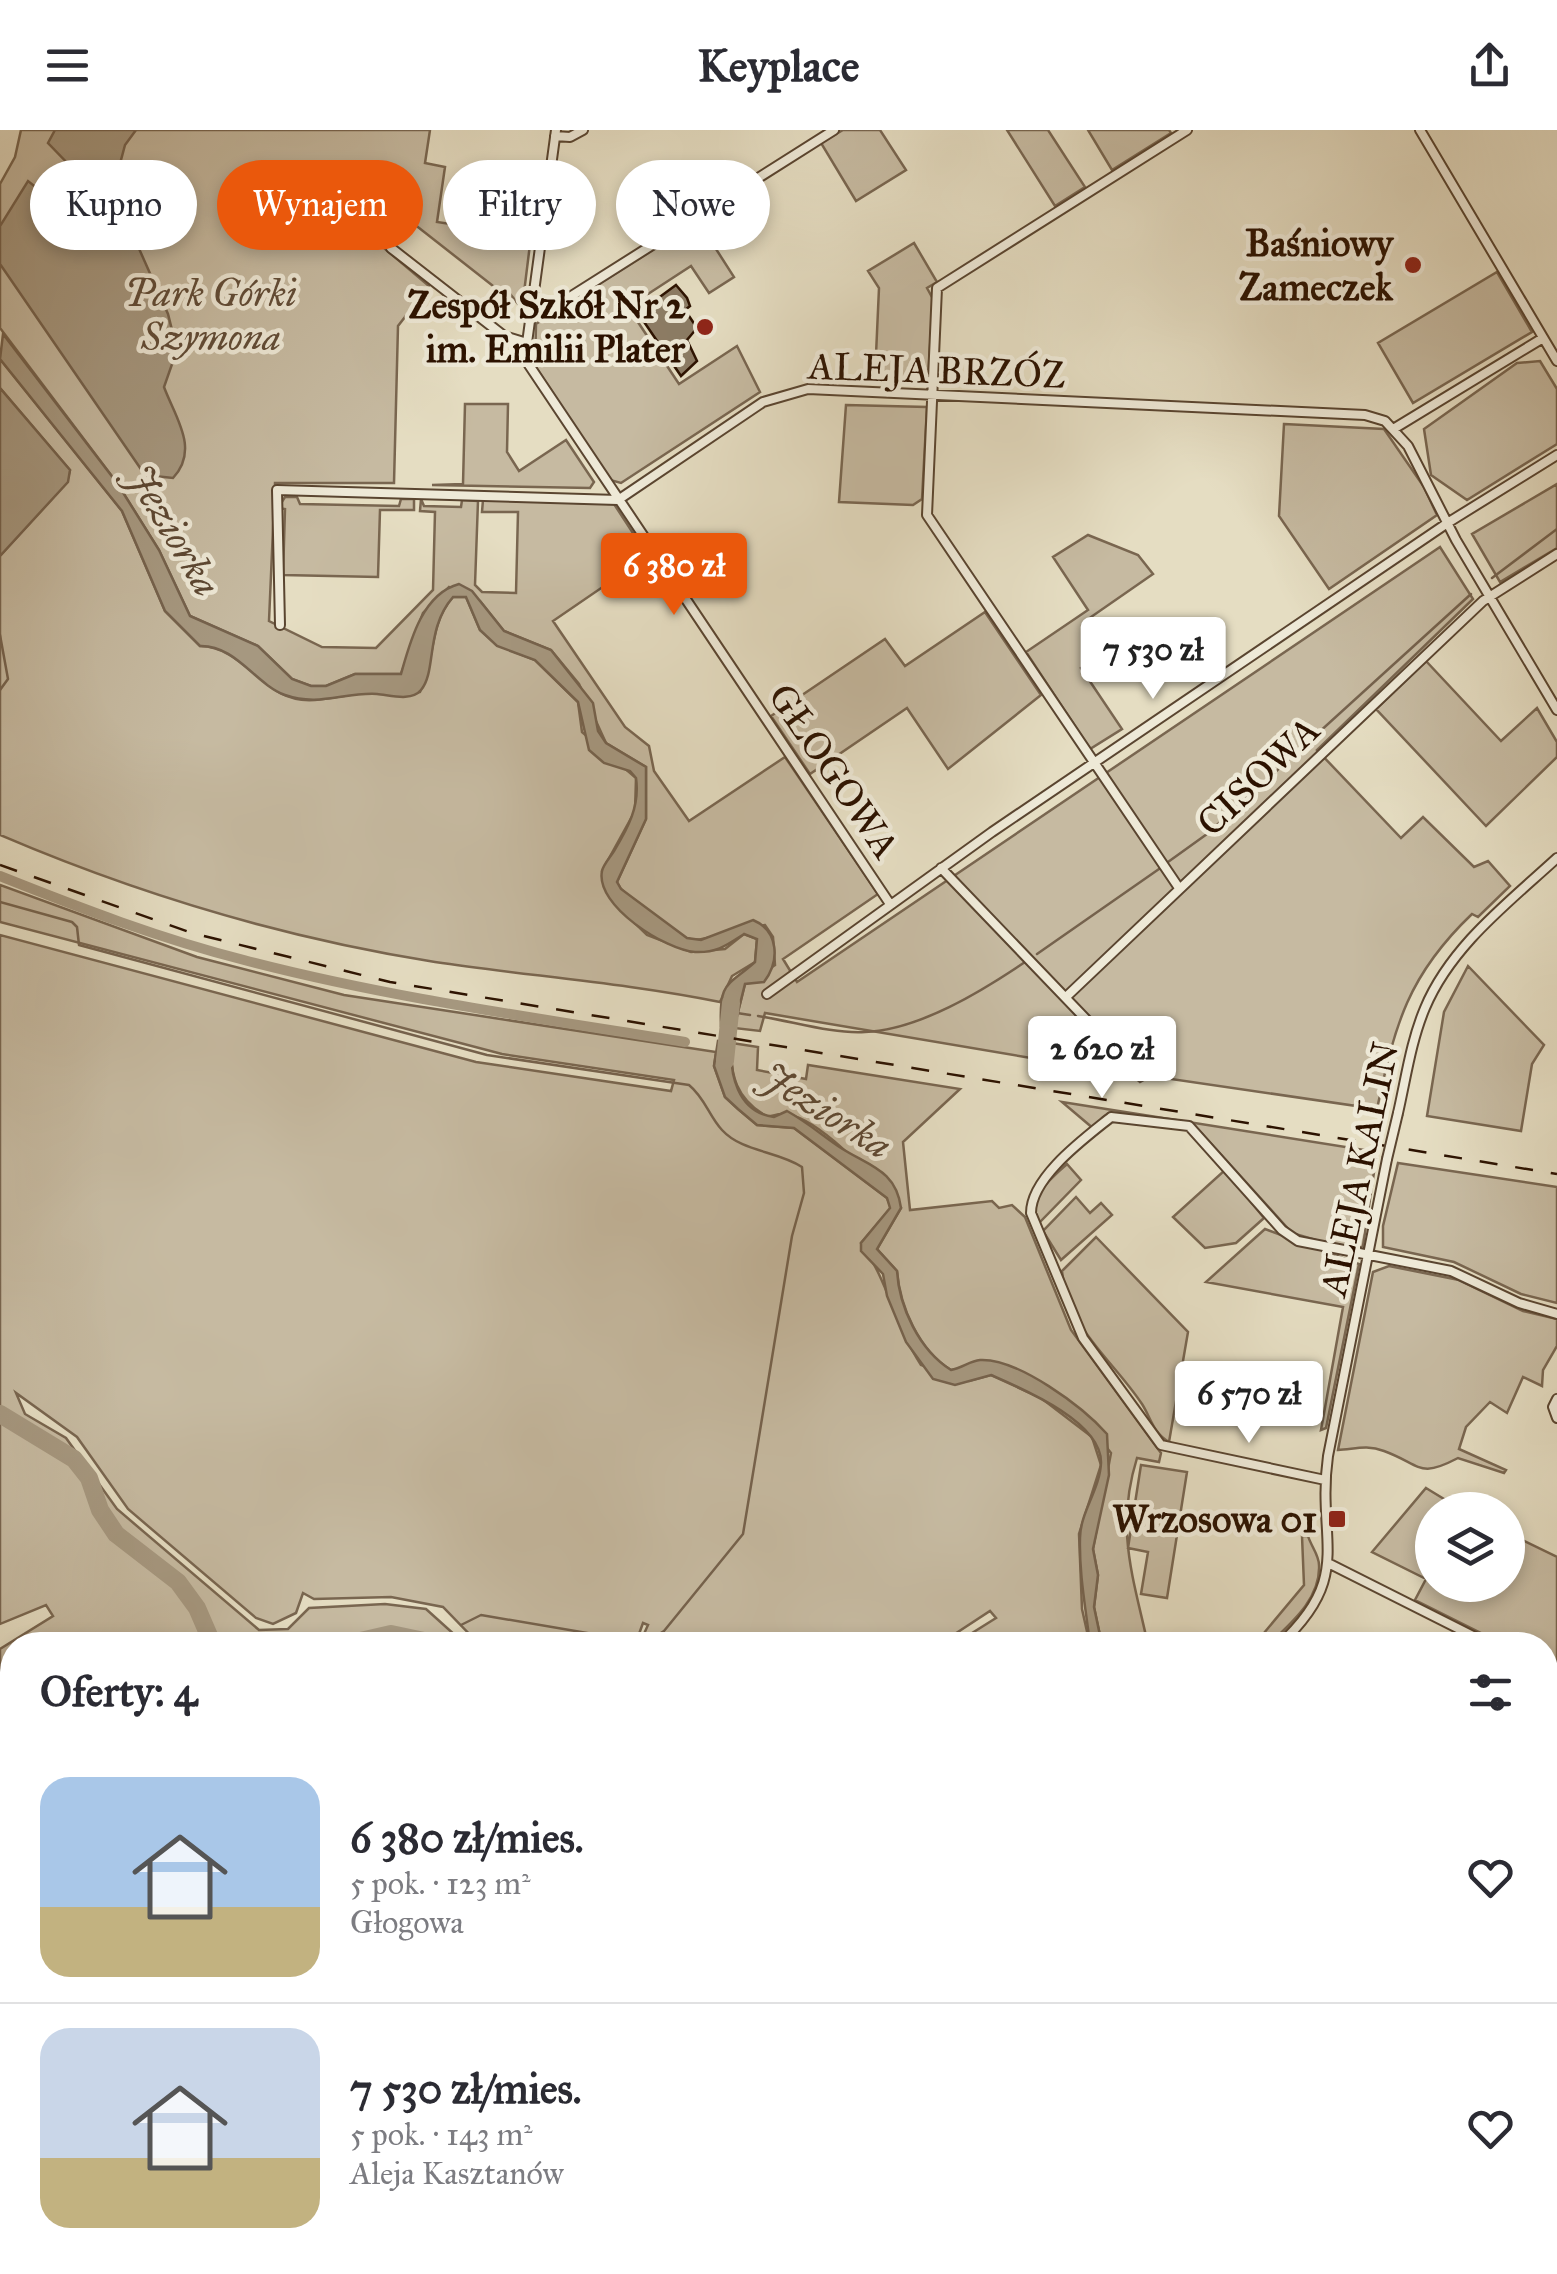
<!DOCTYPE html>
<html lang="pl">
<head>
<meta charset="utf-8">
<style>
	:root { --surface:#fff; --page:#f2f2f3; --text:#2b2b33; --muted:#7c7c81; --line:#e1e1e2; --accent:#ea580c }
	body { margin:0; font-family:"IM FELL Great Primer",serif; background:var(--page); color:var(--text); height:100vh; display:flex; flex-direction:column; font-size:38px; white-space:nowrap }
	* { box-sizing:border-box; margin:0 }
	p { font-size:32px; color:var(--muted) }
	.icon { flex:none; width:55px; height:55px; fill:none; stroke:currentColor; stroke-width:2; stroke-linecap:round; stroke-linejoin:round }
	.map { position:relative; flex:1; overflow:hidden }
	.drawer { position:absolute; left:0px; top:1502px; width:1558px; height:642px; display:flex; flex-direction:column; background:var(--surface); border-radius:40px 40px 0 0; box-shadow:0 5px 15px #0003 }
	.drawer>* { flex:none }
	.guide { position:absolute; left:30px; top:30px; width:1000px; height:90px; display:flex; gap:20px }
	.tools { position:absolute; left:1415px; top:1362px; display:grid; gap:20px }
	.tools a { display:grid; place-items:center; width:110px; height:110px; border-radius:50%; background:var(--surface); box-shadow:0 5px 15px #0003; font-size:50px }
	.price { position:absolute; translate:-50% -85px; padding:0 22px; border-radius:10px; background:#fff; color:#222; font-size:32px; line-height:65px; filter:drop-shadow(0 2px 5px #0008) }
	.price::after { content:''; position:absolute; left:50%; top:60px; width:30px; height:22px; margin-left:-15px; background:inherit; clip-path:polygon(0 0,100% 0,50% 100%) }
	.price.selected { background:var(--accent); color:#fff }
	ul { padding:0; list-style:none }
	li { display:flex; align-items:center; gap:30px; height:250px; padding:0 40px }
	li+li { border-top:2px solid var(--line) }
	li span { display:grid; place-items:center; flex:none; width:280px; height:200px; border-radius:30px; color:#555 }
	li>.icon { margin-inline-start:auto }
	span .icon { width:120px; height:120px; fill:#fffc; stroke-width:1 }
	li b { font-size:42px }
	h2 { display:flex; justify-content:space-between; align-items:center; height:120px; padding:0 40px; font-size:42px }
	.tag { padding:0 35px; border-radius:45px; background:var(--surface); box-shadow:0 5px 15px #0003; font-size:35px; line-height:90px }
	.tag.selected { background:var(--accent); color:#fff }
	header { display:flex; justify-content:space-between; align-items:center; height:130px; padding:0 40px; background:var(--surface); font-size:45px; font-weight:800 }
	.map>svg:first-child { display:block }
	.green { fill:#c6baa1; stroke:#796650; stroke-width:2.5 }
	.water { fill:#a69880; stroke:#75624d; stroke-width:2.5 }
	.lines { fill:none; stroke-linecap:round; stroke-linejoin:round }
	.stream { stroke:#75624d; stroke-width:2.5 }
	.canal { stroke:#a69880; stroke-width:10 }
	.river { stroke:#a69880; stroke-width:18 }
	.building { fill:#8c7c65; stroke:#2c1200; stroke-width:2.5 }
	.street-casing { stroke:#5a4530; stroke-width:12 }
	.street { stroke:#eee9d7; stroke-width:8 }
	.rail { stroke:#2c1200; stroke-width:2.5; stroke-dasharray:18 18; stroke-linecap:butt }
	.street-bridge-casing { stroke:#5a4530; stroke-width:12; stroke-linecap:butt }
	.street-bridge { stroke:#eee9d7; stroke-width:8 }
	.poi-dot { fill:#8f2418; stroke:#eee9d7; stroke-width:4 }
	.labels { text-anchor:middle; stroke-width:9; stroke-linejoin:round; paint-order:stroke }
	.poi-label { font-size:38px; font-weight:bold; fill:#2c1200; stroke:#eee9d7; text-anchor:end }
	.park-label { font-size:38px; font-style:italic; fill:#624d38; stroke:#eee9d7 }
	.street-label { font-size:38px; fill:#2c1200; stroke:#eee9d7 }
	.water-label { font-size:40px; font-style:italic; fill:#5d4833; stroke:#eee9d7 }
</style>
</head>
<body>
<header><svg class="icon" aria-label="menu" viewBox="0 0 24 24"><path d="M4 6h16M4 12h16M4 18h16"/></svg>Keyplace<svg class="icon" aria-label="share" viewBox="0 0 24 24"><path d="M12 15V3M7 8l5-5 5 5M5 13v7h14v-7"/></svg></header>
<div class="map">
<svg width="1557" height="2144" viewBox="0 0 1557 2144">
	<rect width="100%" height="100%" fill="#e5ddc2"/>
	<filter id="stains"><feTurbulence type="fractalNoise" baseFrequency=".002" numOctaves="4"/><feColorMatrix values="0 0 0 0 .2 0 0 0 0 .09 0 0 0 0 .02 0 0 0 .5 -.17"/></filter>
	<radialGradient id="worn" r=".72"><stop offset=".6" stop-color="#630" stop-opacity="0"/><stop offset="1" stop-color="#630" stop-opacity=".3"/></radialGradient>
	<!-- green -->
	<path class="green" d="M21 0H430L425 33 445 37 437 92 531 106 522 179 507 160 502 163 372 61 356 83 389 111 384 118 429 156 398 196 394 353H275L269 491 322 517 376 518 433 460 435 382 420 381 421 369 424 376 461 377 462 370 478 371 475 455 482 462 516 463 518 382H482L483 370 614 374 648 426 553 491 625 597 649 616 654 641 689 691 785 627 878 764 783 829 797 852 1440 417 1473 469 1317 620 1401 708 1423 687 1474 737 1488 731 1510 756 1478 787 1472 784C1408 845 1395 894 1377 979L1151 946 1140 952 1132 945 765 883 760 901 734 898 745 854 775 835 773 807 765 795C743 798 723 805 702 809 675 815 639 776 621 759L617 752 646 689V637L606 613 579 554 551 520 504 501 480 471 449 457 423 483 401 544H355L326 556H311L292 549 258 516 190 486 159 420 117 353 0 198V54L15 27Z
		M843 0H880L906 40 856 71 821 13Z
		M1007 0H1048L1085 57 1055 76Z
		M1088 0H1169L1171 3 1112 40Z
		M698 91 734 147 709 163 691 136 628 177 679 254 737 216 760 262 621 353 610 350 535 236 536 194Z
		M914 113 937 152 927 158 933 169 928 249 875 247 879 158 868 141Z
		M1497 142 1532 202 1413 273 1378 213Z
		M0 229 122 381 165 481 200 516C233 516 254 548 280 563 306 577 330 567 357 564 378 561 398 566 420 562 436 530 428 496 453 467H466L480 500 497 515 535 530 578 572 582 602 636 648 635 681 602 741 616 775 647 805 691 822 725 819 744 804 757 809 755 832 732 846 720 872C626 853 530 846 435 832 284 808 140 765 0 705V426L67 352 70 340 0 258Z
		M1540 231 1557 259V314L1467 370 1431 345 1424 299 1517 233Z
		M465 274H508L507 322 519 341 566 310 594 352 590 358 432 355 463 354Z
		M846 275 927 277 922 369 913 375 839 372Z
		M1284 294 1384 299 1424 357 1437 385 1329 459 1279 386Z
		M1557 354V418L1500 452 1472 404Z
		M285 367H297L300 374 399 376 401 369H414V380H380L378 447 283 445 285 379 278 378Z
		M1088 405 1138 425 1153 444 1091 487 1111 517 1081 538 1122 599 1090 619 1026 522 1088 480 1053 427Z
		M985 482 1041 565 948 639 907 578 810 644 771 586 885 509 905 536Z
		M1426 531 1501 611 1537 578 1557 612V627L1486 696 1376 579Z
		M0 755 197 827 344 865 716 922 714 936 725 967 738 979 757 995 794 998 887 1068 891 1078 861 1113C888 1151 895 1195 921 1235L969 1251 991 1245 1041 1268 1092 1307 1101 1335 1079 1404 1082 1479 1090 1515H953L996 1488 990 1481 938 1515H639L648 1495 643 1493 635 1515H480L443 1477 391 1467 314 1469 303 1463 296 1483 273 1494 256 1488 128 1379 77 1307 16 1263 25 1284 66 1308 117 1379 259 1500 288 1499 309 1478 385 1474 426 1479 466 1515H12V1655L0 1636V1519L53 1486 46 1475 0 1494V805L476 932 671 961 674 950 502 924 0 792Z
		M1468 836 1544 915 1532 934 1521 1001 1427 986 1444 882Z
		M732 913 758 917 757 940 806 949 808 935 960 959 903 1012 910 1080 992 1071 999 1078 1012 1075 1025 1087 1071 1200 1161 1323 1159 1332 1137 1328C1115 1399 1133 1446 1148 1515H1102L1094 1477 1098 1445 1093 1419 1111 1323C1066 1264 1030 1225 951 1240 919 1220 900 1177 897 1141L877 1119 901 1078C877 1054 817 982 781 984 776 984 771 987 766 986 737 969 729 945 732 913Z
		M1062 972 1377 1022 1363 1116 1353 1121 1292 1103 1195 996 1121 984 1111 985 1094 999Z
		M1398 1033 1557 1057V1173L1521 1164 1454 1132 1383 1117V1096Z
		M1067 1034 1081 1050 1039 1093C1025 1069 1049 1050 1067 1034Z
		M1225 1040 1264 1088 1236 1113 1205 1118 1173 1087Z
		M1076 1067 1090 1083 1101 1073 1112 1085 1061 1130 1043 1101Z
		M1265 1099 1359 1134 1326 1298 1321 1300 1343 1177 1206 1152Z
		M1096 1107 1188 1202 1169 1312C1153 1303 1151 1288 1142 1274 1113 1230 1066 1197 1062 1141Z
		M1389 1136 1459 1150 1523 1181 1557 1189V1216L1543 1240 1542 1256 1523 1247 1507 1283 1490 1272 1466 1297 1459 1319 1506 1340 1504 1343 1458 1328C1418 1349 1422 1335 1384 1321 1366 1314 1352 1320 1338 1320L1373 1142Z
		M1141 1335 1187 1342 1167 1468 1141 1464 1148 1422 1128 1418Z
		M1426 1358 1462 1380H1432V1455H1508V1403L1557 1427V1541L1545 1535V1515H1505L1415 1470 1426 1449 1372 1422Z
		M1302 1406H1308C1311 1416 1319 1425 1319 1435 1321 1469 1290 1494 1268 1515H1254L1304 1455Z
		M118 2132 294 2133 298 2144H70Z
		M634 2132H996L997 2144H634Z
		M301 2133H615L613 2144H304Z"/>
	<!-- water -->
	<path class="water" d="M55 0H136L125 15 113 60 168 184 177 220 164 257C175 287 200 319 173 348L145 345 0 134V96L28 51 57 74 79 60 76 42 48 13Z
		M3 204 117 353 159 420 190 486 258 516 292 549 311 556H326L355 544H401C410 512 422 464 459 454L472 461 504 501 551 520 593 573 598 601 606 613 646 637V689L617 752 621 759 687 808 701 810 753 790C779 801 780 831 764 852L745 854 734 898 721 896C719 851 727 857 755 832L757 809 744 804C727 815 717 823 695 822 666 820 595 776 602 741 603 735 611 726 614 721 628 698 640 676 636 648L630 641 604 633 589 620 578 572 535 530 497 516 480 500 466 467H453C425 499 437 541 421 560 411 572 390 565 377 564 344 562 319 577 285 565 255 554 236 515 200 516L165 481 122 381 0 229Z
		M0 258 70 340 68 352 0 426Z
		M718 911 732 913C729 943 737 982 774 987L787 981C807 992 823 1006 841 1018 869 1036 896 1040 901 1078L877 1119 897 1141C899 1177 919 1220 951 1240 962 1238 970 1231 980 1230 1018 1228 1083 1277 1107 1304L1109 1345 1093 1419 1098 1445 1094 1477 1102 1515H1090C1086 1479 1079 1445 1080 1408 1080 1383 1100 1359 1101 1333 1102 1292 1023 1259 991 1245L955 1255 933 1249 906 1212 887 1166 883 1144 861 1121V1113L890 1078 887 1068 794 998 757 995 738 979 725 967 714 936Z"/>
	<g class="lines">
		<!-- stream -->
		<path class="stream" d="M1492 448 1557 399
			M0 505 8 549 0 560
			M1168 732 1207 704 1471 464
			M0 772 72 792 77 797 79 815 487 925 689 955C705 968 709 986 722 1000 742 1022 778 1021 802 1037L804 1063 792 1106 743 1404 664 1501 646 1512
			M1037 824 1159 739
			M737 883 750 885
			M758 886C792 891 831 904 865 902 919 900 982 861 1025 832
			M461 1495 481 1485 634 1511
			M440 1513 447 1506"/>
		<!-- canal -->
		<path class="canal" d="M0 746C80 778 161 809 244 830 389 868 538 888 685 912"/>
		<!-- river -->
		<path class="river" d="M725 931 731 873
			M0 1284 74 1329 89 1348 100 1380 116 1404 178 1452 197 1478 213 1515
			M343 1515 391 1504 443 1515"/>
	</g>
	<!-- building -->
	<path class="building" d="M676 155 687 168 690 176 685 180 697 198 687 210 697 231 681 246 638 183Z"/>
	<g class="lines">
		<defs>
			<path id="street" d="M556 0 527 213 529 235 890 774
				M1420 0 1557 231
				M555 6 570 7 583 0
				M391 118 504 206 527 213
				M532 182 551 179 834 0
				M1395 298 1543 208
				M280 495 277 360 618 370 763 272 808 259 1365 285 1385 291 1408 316 1456 410 1557 580
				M941 738 1128 933
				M1179 758 927 385 937 158 1187 0
				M767 864 992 702 1449 392 1557 325
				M1066 867 1483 471 1557 424
				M1398 983C1406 948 1411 911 1425 878 1451 816 1508 773 1557 728
				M1557 1269 1553 1277 1557 1288
				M1325 1350 1161 1315 1083 1208 1031 1083C1031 1047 1085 1008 1111 987L1189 996 1282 1100 1298 1111 1451 1141 1519 1173 1557 1184
				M1330 1434 1491 1515
				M1279 1515C1355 1445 1316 1412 1328 1326L1387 1029
				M1545 1542 1557 1548
				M1545 1645 1557 1651
				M0 1781 12 1775
				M1545 1796 1557 1770
				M1545 1830 1557 1834
				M0 1924 12 1922
				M1545 1978 1557 1983
				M0 2083 12 2082
				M1545 2125 1557 2131
				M297 2132 301 2144
				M1014 2132 1016 2144
				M1187 2132 1214 2144
				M1437 2132 1464 2144"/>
		</defs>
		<!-- street casing -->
		<use href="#street" class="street-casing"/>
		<!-- street -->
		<use href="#street" class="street"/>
		<!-- rail -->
		<path class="rail" d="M0 735 192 803 390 852 1557 1044"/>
		<defs>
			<path id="street-bridge" d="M1387 1029 1398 983"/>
		</defs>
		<!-- street-bridge casing -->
		<use href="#street-bridge" class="street-bridge-casing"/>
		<!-- street-bridge -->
		<use href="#street-bridge" class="street-bridge"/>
	</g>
	<!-- markers -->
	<g class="poi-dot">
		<circle cx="1413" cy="135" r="10"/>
		<circle cx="705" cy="197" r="10"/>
		<rect x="1327" y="1379" width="20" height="20" rx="5"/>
	</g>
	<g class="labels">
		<!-- poi labels -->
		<g class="poi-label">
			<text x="1393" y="126">Baśniowy<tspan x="1393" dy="44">Zameczek</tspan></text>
			<text x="685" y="188">Zespół Szkół Nr 2<tspan x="685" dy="44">im. Emilii Plater</tspan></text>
			<text x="1317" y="1402">Wrzosowa 01</text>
		</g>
		<!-- park labels -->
		<g class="park-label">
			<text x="211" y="176">Park Górki<tspan x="211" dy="44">Szymona</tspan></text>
		</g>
		<!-- street labels -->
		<g class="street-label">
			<text transform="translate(937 240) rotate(2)" y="13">ALEJA BRZÓZ</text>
			<text transform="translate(834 641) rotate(56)" y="13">GŁOGOWA</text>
			<text transform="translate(1258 646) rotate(-44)" y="13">CISOWA</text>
			<text transform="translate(1359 1039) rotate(-78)" y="13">ALEJA KALIN</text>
		</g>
		<!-- water labels -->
		<g class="water-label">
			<text transform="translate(174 400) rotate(59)" y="14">Jeziorka</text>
			<text transform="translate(827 980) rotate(32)" y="14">Jeziorka</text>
		</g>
	</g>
	<rect width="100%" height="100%" filter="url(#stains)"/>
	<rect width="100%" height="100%" fill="url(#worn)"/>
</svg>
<div class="tools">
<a><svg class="icon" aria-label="layers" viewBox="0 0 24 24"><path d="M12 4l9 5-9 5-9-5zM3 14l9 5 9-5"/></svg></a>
</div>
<b class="price selected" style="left:674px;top:488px">6 380 zł</b>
<b class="price" style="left:1153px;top:572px">7 530 zł</b>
<b class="price" style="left:1102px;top:971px">2 620 zł</b>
<b class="price" style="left:1249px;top:1316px">6 570 zł</b>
<div class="guide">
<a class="tag">Kupno</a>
<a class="tag selected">Wynajem</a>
<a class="tag">Filtry</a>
<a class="tag">Nowe</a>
</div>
<section class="drawer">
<h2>Oferty: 4<svg class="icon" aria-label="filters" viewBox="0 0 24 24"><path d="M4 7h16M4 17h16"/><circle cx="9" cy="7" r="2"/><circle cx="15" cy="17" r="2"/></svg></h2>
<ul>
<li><span style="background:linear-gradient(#a9c7e8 65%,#c2b280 0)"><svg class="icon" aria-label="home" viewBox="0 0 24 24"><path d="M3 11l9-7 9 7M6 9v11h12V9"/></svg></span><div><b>6 380 zł/mies.</b><p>5 pok. · 123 m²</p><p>Głogowa</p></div><svg class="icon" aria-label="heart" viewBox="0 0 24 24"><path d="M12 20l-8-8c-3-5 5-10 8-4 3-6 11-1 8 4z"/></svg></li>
<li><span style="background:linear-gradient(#c9d6e8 65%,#c2b280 0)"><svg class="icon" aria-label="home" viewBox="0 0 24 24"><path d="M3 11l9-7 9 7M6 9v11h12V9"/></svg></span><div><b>7 530 zł/mies.</b><p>5 pok. · 143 m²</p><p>Aleja Kasztanów</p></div><svg class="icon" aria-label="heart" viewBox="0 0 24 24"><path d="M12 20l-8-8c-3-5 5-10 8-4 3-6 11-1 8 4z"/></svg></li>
</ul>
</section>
</div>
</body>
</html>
